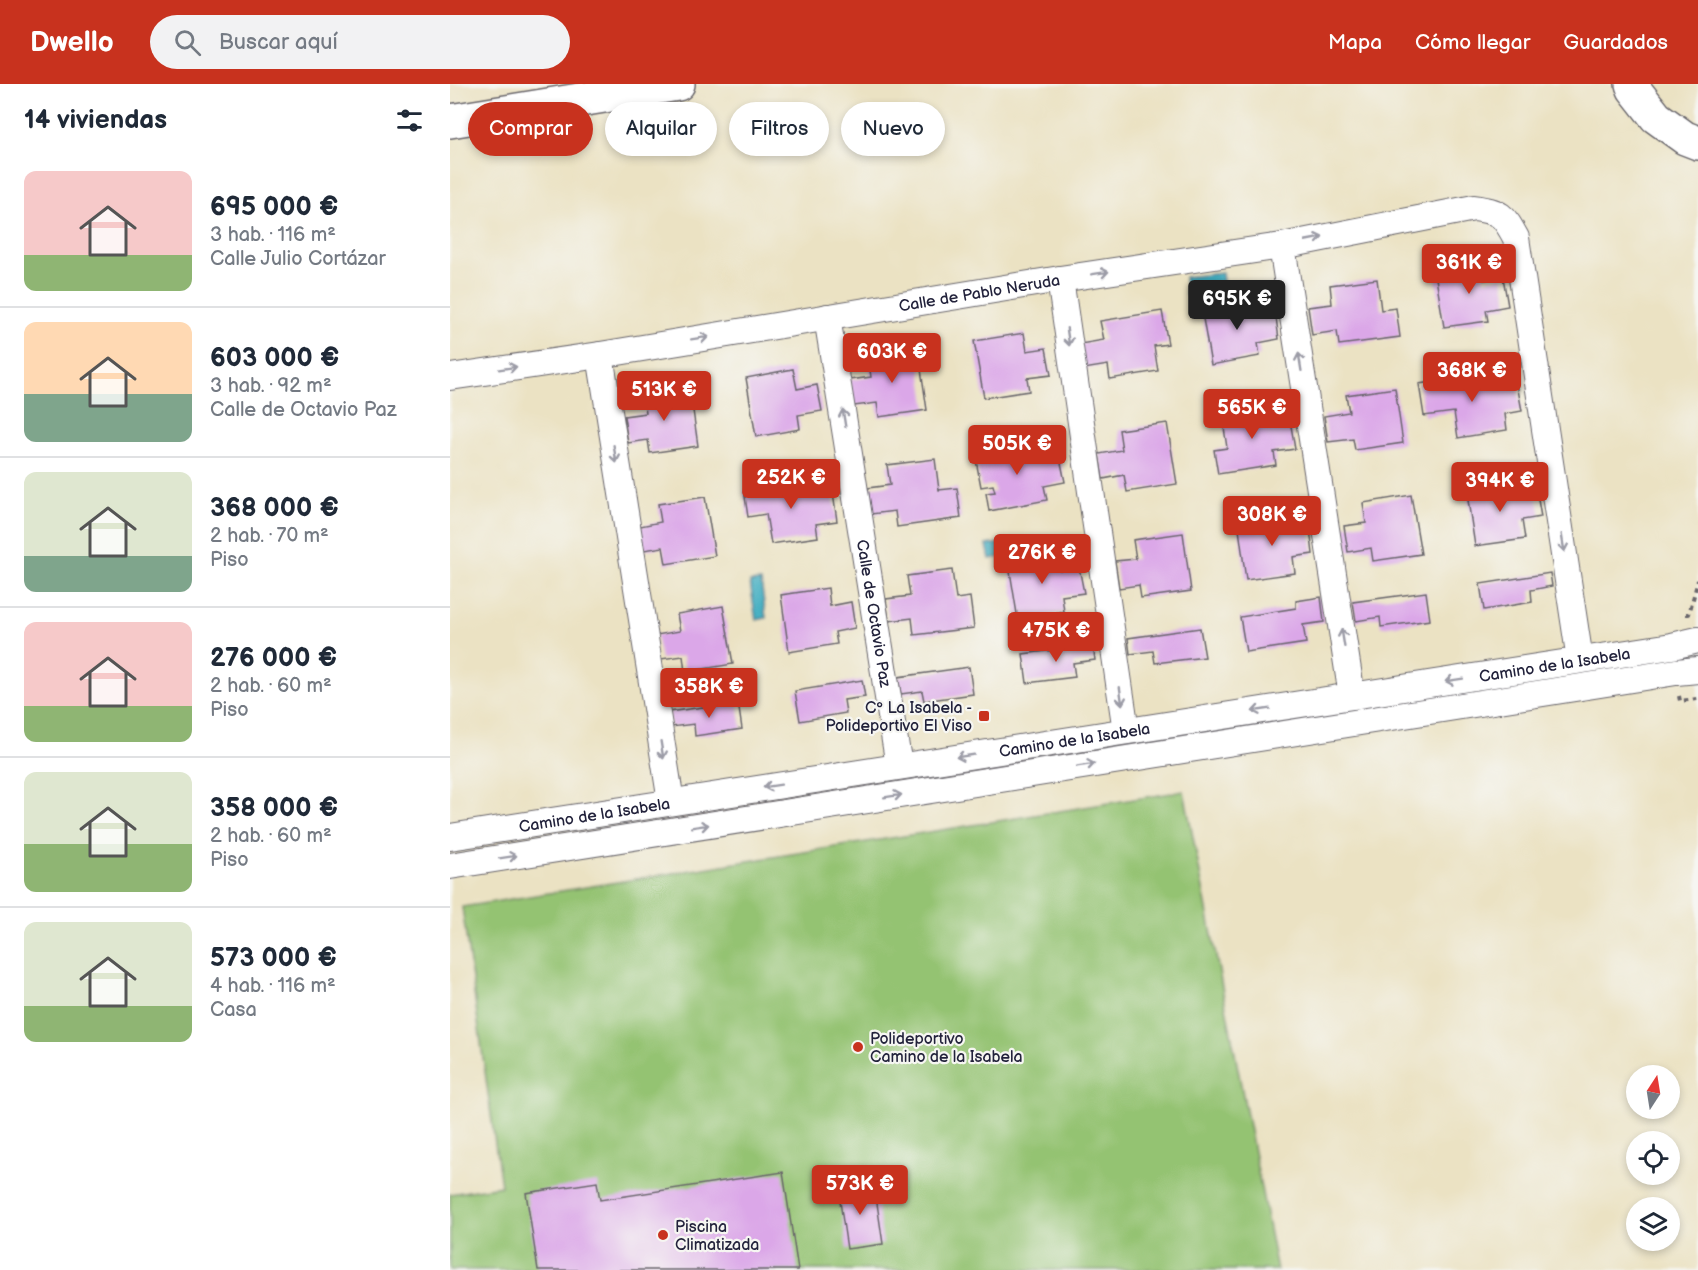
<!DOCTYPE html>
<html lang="es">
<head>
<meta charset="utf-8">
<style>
	:root { --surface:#fff; --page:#f2f2f3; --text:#1f2937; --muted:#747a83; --line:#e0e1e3; --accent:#c8321e }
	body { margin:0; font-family:"Balsamiq Sans",sans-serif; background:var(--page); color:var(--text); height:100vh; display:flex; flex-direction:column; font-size:22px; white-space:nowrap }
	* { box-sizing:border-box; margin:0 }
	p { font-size:20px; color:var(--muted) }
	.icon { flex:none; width:33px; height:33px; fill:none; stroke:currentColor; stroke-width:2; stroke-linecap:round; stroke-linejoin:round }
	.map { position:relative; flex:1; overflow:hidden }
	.sheet { display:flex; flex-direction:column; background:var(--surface); width:450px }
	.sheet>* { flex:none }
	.banner { position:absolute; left:18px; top:18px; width:570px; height:54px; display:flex; gap:12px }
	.needle { width:39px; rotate:12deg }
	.tools { position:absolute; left:1176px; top:981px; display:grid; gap:12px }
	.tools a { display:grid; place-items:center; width:54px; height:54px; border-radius:50%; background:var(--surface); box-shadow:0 3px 9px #0003; font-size:30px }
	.price { position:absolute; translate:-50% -51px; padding:0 14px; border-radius:6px; background:var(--accent); color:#fff; font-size:20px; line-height:39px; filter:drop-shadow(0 2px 3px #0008) }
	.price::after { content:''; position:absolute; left:50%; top:36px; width:18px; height:14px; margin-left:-9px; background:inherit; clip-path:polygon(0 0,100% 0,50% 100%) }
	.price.selected { background:#222; color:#fff }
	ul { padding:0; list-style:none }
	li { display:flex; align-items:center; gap:18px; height:150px; padding:0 24px }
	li+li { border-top:2px solid var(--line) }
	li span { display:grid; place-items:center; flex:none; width:168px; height:120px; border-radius:12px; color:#555 }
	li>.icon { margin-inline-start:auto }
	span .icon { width:72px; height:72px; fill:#fffc; stroke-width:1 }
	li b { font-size:26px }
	h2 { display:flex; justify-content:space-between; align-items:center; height:72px; padding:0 24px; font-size:26px }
	.tag { padding:0 21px; border-radius:27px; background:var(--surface); box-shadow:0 3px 9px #0003; font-size:21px; line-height:54px }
	.tag.selected { background:var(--accent); color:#fff }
	header { display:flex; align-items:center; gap:36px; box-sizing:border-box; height:84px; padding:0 30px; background:var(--accent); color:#fff }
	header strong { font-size:28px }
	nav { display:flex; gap:33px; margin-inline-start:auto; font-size:21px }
	.search { width:420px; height:54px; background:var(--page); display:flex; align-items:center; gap:15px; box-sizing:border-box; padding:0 21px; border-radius:33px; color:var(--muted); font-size:22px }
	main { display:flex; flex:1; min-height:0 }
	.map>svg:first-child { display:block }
	.green { fill:#94c372; stroke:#5b7256; stroke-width:1.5 }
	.water { fill:#42aec1; stroke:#32687e; stroke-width:1.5 }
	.building { fill:#dba7e8 }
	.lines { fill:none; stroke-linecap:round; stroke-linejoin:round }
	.minor-casing { stroke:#68656b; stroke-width:28 }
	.secondary-casing { stroke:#68656b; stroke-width:36 }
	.path { stroke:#68656b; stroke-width:4; stroke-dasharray:4.5 4.5; stroke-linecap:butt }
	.minor { stroke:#fff; stroke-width:26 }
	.secondary { stroke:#fff; stroke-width:33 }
	.oneway { stroke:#9c9ca7 }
	.poi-dot { fill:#c8321e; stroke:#f6f6f2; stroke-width:2 }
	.labels { text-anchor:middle; stroke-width:4.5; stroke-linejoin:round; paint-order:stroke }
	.street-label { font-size:16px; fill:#22223b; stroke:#f6f6f2 }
	.poi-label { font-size:16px; fill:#22223b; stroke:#f6f6f2; text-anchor:start }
</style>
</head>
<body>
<header>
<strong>Dwello</strong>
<div class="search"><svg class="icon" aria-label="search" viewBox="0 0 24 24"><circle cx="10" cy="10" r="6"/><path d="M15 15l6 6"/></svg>Buscar aquí</div>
<nav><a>Mapa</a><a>Cómo llegar</a><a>Guardados</a></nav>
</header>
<main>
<section class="sheet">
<h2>14 viviendas<svg class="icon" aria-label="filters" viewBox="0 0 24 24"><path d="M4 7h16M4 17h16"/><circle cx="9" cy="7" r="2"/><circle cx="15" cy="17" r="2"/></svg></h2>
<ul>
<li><span style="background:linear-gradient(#f6c9c9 70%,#8fb573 0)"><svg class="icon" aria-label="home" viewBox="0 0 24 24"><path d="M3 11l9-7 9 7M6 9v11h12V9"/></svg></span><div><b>695 000 €</b><p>3 hab. · 116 m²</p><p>Calle Julio Cortázar</p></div></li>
<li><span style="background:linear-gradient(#ffd9b3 60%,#7fa58c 0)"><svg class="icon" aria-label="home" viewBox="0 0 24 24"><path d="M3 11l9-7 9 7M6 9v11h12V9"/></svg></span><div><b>603 000 €</b><p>3 hab. · 92 m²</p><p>Calle de Octavio Paz</p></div></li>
<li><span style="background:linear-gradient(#dfe7d0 70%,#7fa58c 0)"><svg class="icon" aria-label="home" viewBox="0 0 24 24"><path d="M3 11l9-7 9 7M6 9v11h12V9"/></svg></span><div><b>368 000 €</b><p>2 hab. · 70 m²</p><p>Piso</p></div></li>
<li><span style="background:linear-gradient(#f6c9c9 70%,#8fb573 0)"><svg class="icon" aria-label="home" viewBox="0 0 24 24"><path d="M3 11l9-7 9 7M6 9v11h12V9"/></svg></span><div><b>276 000 €</b><p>2 hab. · 60 m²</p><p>Piso</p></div></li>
<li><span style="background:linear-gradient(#dfe7d0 60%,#8fb573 0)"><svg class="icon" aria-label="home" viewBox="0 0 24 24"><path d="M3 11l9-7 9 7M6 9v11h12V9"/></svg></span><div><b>358 000 €</b><p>2 hab. · 60 m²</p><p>Piso</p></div></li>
<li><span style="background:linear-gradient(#dfe7d0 70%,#8fb573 0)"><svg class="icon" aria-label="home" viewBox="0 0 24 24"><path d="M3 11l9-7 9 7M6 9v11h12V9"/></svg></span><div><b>573 000 €</b><p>4 hab. · 116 m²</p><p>Casa</p></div></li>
</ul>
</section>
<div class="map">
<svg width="1248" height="1186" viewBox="0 0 1248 1186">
	<rect width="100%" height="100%" fill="#f6f6f2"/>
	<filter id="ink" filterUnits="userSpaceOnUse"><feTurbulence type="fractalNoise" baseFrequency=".0167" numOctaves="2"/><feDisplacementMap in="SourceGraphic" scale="12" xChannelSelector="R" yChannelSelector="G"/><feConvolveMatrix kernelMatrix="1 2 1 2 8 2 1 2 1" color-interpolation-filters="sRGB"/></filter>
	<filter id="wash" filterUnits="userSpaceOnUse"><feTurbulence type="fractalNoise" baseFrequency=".008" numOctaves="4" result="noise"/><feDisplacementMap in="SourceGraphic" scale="24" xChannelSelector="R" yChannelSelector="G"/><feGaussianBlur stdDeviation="1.35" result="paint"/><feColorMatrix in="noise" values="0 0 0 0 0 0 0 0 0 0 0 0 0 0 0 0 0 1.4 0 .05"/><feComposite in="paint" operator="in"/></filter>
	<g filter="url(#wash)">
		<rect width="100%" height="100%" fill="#ebe2c3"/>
		<!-- green -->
		<path class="green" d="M734 707 827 1186H0V1110L51 1102 12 823Z"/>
		<!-- water -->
		<path class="water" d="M772 189 774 206 736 211 734 193Z
			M573 456 575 469 540 475 537 461Z
			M311 497 316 534 306 536 300 498Z"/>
		<g id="blocks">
			<!-- building -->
			<path class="building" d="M1032 180 1034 196 1053 193 1058 222 1036 226 1038 237 994 243 985 188Z
				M927 195 931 226 946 224 950 253 889 261 887 247 862 251 858 223 882 220 880 201Z
				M801 214 804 231 825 227 829 255 808 259 810 272 761 281 751 223Z
				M712 227 718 260 704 262 708 287 660 295 658 281 634 285 630 260 654 256 650 237Z
				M574 249 577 267 596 264 601 291 577 294 579 307 534 314 524 257Z
				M468 265 477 326 429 333 427 319 404 322 400 296 421 293 418 273Z
				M343 285 347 305 367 301 372 327 348 331 350 345 306 353 296 294Z
				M1048 288 1050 303 1067 300 1072 327 1055 330 1057 346 1008 354 1004 328 974 332 969 300Z
				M945 304 953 359 905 366 903 355 878 358 874 332 899 328 896 311Z
				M240 305 248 362 200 369 198 356 178 359 174 332 196 329 193 311Z
				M819 322 822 339 840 336 845 365 824 368 826 381 768 390 764 366 777 364 772 330Z
				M717 339 727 400 677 408 674 391 653 395 649 370 672 366 669 346Z
				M588 359 591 378 610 374 615 398 594 402 597 416 539 427 536 409 545 408 543 401 531 403 525 371Z
				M485 375 489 406 507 404 511 434 447 443 445 427 421 430 418 404 440 401 437 381Z
				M362 396 365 411 383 409 387 437 366 440 368 453 321 460 316 430 298 433 294 406Z
				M1063 397 1066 413 1087 410 1091 433 1072 436 1075 455 1025 462 1016 403Z
				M961 411 971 470 923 477 921 464 898 468 894 442 916 439 913 419Z
				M255 413 265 472 216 480 213 463 194 466 190 442 211 438 208 420Z
				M838 431 840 447 860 445 863 470 843 473 845 489 796 496 788 438Z
				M733 449 741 507 691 514 689 501 669 504 665 477 686 475 683 456Z
				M606 467 610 486 629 483 634 509 612 512 614 528 568 536 558 475Z
				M502 486 506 515 520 513 524 544 464 551 462 534 439 537 436 515 460 512 457 492Z
				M1100 489 1102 502 1081 506 1082 518 1034 526 1030 500Z
				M378 504 380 522 401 518 405 544 385 548 387 560 339 568 331 511Z
				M976 508 980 536 931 543 930 533 906 537 903 518Z
				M871 513 874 538 853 541 856 559 796 568 790 533 846 524V517Z
				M273 522 283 580 235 588 233 572 211 575 206 551 230 547 227 530Z
				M750 544 755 573 705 579 703 567 680 570 678 554Z
				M643 561 645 576 623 579 625 593 577 599 573 570Z
				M519 583 523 610 474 617 472 607 451 610 448 593Z
				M412 596 415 613 394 616 396 629 350 637 345 607Z
				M288 618 292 645 245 652 244 640 221 643 219 628Z
				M333 1088 348 1186H88L76 1109 147 1098 150 1116Z
				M424 1099 433 1160 397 1165 388 1104Z"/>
		</g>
	</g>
	<g filter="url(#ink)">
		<use href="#blocks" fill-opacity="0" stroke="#68656b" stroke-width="1.5"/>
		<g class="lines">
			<defs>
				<g id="minor">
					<path d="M832 162 902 612"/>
					<path d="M610 195 676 647"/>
					<path id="s1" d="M377 233 449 682"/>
					<path d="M150 271 221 718"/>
					<path id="s2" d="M0 293 150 271 610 195 832 162 1024 124C1051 128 1053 130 1066 154L1130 576"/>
					<path id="s3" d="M0 753 1222 562 1248 556"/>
					<path d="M0 782 1226 588 1248 586"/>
				</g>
				<path id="secondary" d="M1182 0 1184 5 1206 33 1235 54 1248 59
					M0 37 228 0"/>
			</defs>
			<!-- minor casing -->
			<use href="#minor" class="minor-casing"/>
			<!-- secondary casing -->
			<use href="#secondary" class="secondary-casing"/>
			<!-- path -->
			<path class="path" d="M1236 530H1239L1248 496
				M1229 612 1230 617 1248 615"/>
			<!-- minor -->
			<use href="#minor" class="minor"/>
			<!-- secondary -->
			<use href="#secondary" class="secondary"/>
		</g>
		<!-- one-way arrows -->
		<defs><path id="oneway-shaft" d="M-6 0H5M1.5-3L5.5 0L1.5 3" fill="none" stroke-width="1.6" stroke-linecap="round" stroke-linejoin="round" transform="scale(1.5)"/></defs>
		<g class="oneway">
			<use href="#oneway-shaft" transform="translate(864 155) rotate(-11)"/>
			<use href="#oneway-shaft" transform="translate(650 189) rotate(-9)"/>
			<use href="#oneway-shaft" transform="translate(618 253) rotate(82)"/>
			<use href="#oneway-shaft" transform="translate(250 254) rotate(-9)"/>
			<use href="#oneway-shaft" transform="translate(850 278) rotate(-99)"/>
			<use href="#oneway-shaft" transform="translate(58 284) rotate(-9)"/>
			<use href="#oneway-shaft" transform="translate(394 334) rotate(-99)"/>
			<use href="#oneway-shaft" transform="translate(165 370) rotate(81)"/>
			<use href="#oneway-shaft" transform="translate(1113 459) rotate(81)"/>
			<use href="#oneway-shaft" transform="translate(893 554) rotate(-99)"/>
			<use href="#oneway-shaft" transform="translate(1004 596) rotate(171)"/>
			<use href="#oneway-shaft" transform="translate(671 612) rotate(82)"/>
			<use href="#oneway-shaft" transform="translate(811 626) rotate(171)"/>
			<use href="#oneway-shaft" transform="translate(212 666) rotate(81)"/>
			<use href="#oneway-shaft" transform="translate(515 672) rotate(171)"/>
			<use href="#oneway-shaft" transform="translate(636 681) rotate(-9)"/>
			<use href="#oneway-shaft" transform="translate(322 702) rotate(171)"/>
			<use href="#oneway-shaft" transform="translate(443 712) rotate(-9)"/>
			<use href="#oneway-shaft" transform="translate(250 742) rotate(-9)"/>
			<use href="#oneway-shaft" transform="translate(58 773) rotate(-9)"/>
		</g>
	</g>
	<!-- markers -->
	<g class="poi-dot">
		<rect x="528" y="626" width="12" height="12" rx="3"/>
		<circle cx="408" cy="963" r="6"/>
		<circle cx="213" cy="1151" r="6"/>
	</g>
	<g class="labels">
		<!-- street labels -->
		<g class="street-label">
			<text dy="6" stroke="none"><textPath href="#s2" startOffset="536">Calle de Pablo Neruda</textPath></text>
			<text dy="6" stroke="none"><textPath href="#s1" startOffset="300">Calle de Octavio Paz</textPath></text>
			<text dy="6" stroke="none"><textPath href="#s3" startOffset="1118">Camino de la Isabela</textPath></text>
			<text dy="6" stroke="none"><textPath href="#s3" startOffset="632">Camino de la Isabela</textPath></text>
			<text dy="6" stroke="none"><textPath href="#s3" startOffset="146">Camino de la Isabela</textPath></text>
		</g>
		<!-- poi labels -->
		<g class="poi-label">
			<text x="522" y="629" text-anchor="end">Cº La Isabela -<tspan x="522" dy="18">Polideportivo El Viso</tspan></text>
			<text x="420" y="960">Polideportivo<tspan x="420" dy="18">Camino de la Isabela</tspan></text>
			<text x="225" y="1148">Piscina<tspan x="225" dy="18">Climatizada</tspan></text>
		</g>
	</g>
</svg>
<div class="tools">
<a><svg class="needle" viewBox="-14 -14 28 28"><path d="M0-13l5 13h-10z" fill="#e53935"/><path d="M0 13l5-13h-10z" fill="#747a83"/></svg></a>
<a><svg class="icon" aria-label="locate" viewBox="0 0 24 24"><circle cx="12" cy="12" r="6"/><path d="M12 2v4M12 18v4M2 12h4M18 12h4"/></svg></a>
<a><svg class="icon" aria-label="layers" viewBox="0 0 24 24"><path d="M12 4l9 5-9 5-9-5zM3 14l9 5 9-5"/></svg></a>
</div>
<b class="price" style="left:1019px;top:211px">361K €</b>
<b class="price selected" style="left:787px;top:247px">695K €</b>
<b class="price" style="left:442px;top:300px">603K €</b>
<b class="price" style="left:1022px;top:319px">368K €</b>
<b class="price" style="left:214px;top:338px">513K €</b>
<b class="price" style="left:802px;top:356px">565K €</b>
<b class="price" style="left:567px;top:392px">505K €</b>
<b class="price" style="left:341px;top:426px">252K €</b>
<b class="price" style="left:1050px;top:429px">394K €</b>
<b class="price" style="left:822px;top:463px">308K €</b>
<b class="price" style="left:592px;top:501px">276K €</b>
<b class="price" style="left:606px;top:579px">475K €</b>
<b class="price" style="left:259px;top:635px">358K €</b>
<b class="price" style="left:410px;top:1132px">573K €</b>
<div class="banner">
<a class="tag selected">Comprar</a>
<a class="tag">Alquilar</a>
<a class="tag">Filtros</a>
<a class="tag">Nuevo</a>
</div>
</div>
</main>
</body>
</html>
